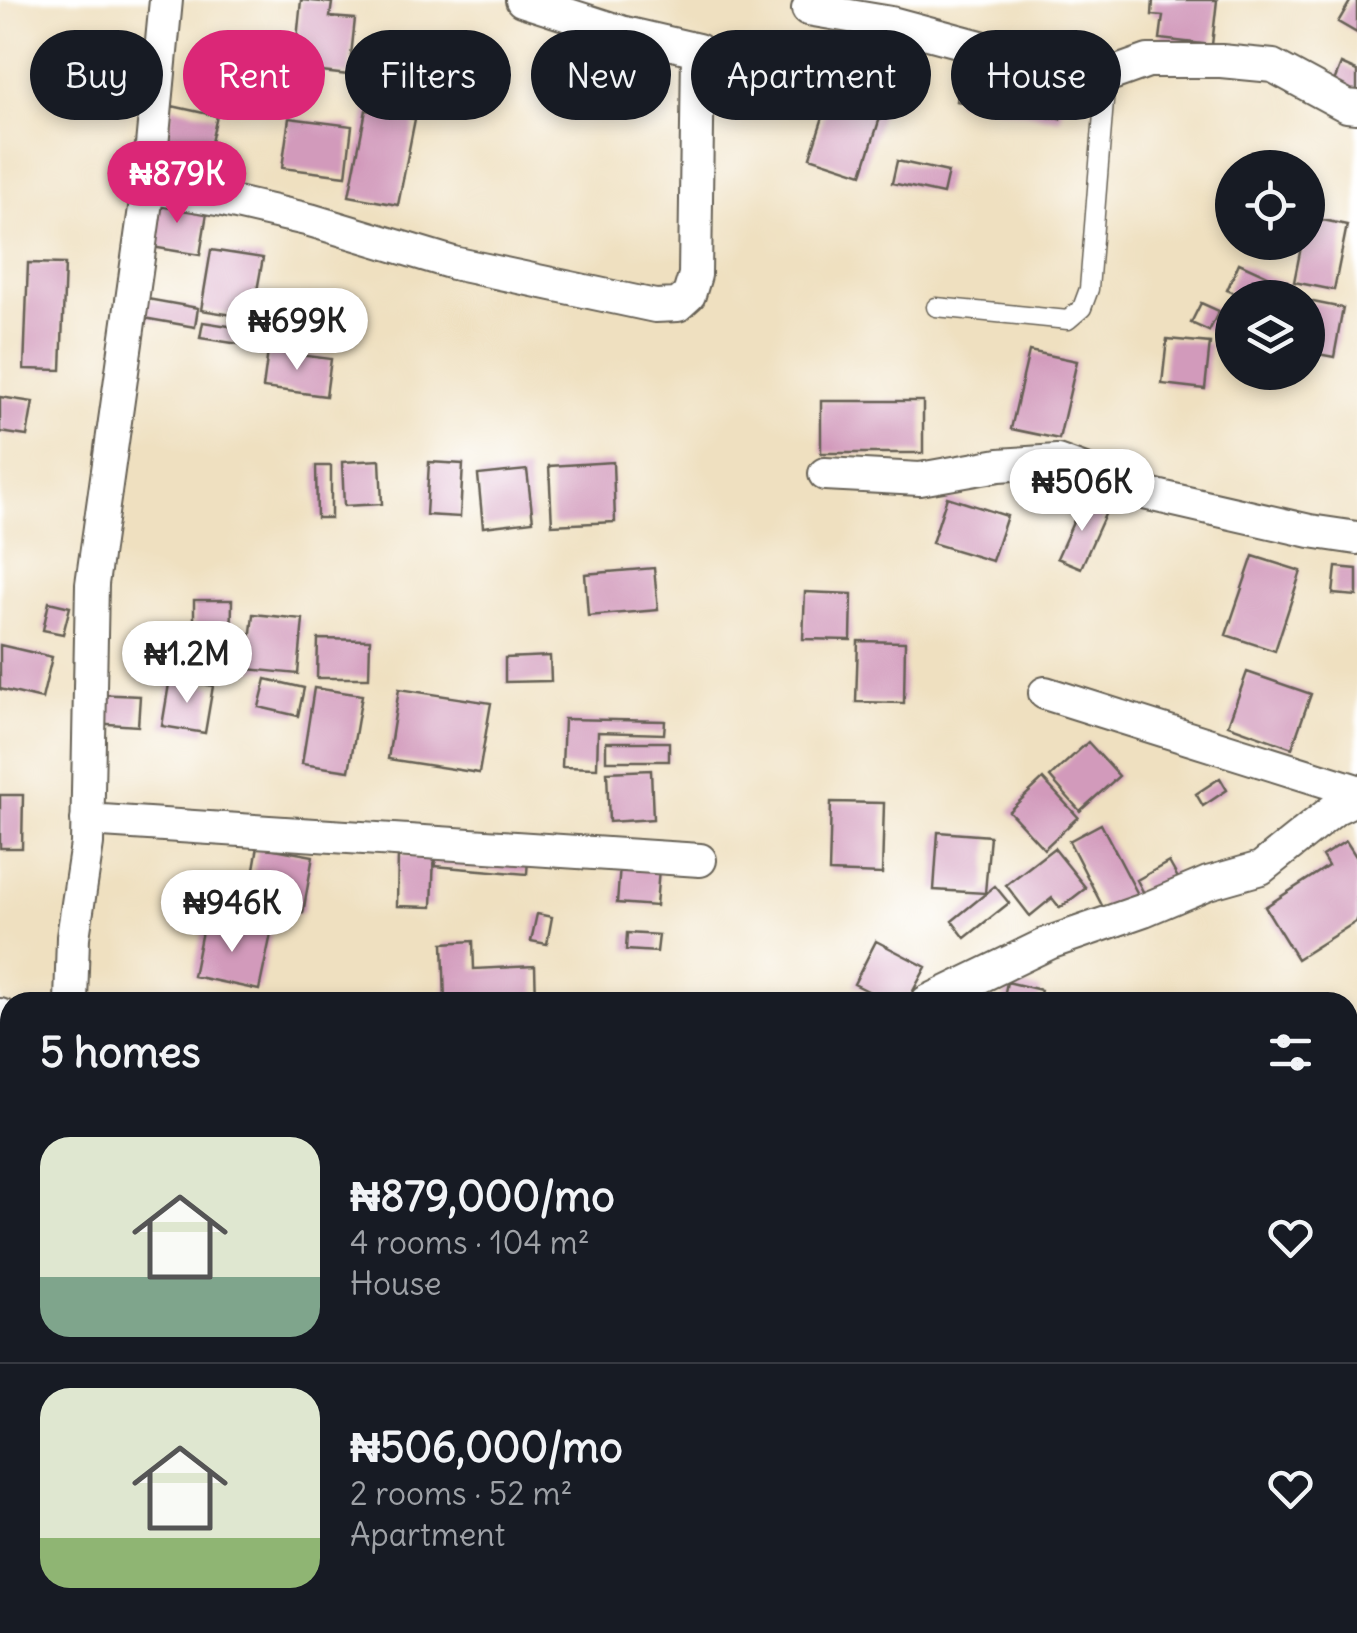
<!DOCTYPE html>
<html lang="en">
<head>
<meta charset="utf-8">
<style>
	:root { --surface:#171b24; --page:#242831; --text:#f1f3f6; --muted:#9ea1a6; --line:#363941; --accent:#db2777 }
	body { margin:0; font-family:Delius,sans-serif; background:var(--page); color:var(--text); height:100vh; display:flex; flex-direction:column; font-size:38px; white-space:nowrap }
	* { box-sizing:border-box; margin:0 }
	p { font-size:32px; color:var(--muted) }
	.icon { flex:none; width:55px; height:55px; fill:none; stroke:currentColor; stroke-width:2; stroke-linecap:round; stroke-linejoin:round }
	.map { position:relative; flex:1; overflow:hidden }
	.sheet { position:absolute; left:0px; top:992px; width:1358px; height:642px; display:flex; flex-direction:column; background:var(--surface); border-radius:30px 30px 0 0; box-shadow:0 5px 15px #0003 }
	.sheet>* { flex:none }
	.hud { position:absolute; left:30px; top:30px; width:1298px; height:90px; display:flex; gap:20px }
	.tools { position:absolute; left:1215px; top:150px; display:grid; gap:20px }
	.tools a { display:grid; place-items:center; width:110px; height:110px; border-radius:50%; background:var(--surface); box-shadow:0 5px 15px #0003; font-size:50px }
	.price { position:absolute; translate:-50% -85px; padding:0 22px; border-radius:35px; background:#fff; color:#222; font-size:32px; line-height:65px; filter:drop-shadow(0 2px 5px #0008) }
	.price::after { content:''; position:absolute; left:50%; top:60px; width:30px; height:22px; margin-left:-15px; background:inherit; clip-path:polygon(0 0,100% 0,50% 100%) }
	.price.current { background:var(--accent); color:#fff }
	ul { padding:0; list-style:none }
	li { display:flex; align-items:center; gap:30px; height:250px; padding:0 40px }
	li+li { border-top:2px solid var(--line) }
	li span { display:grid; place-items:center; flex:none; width:280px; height:200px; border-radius:30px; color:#555 }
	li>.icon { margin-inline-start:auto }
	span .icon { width:120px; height:120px; fill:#fffc; stroke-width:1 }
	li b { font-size:42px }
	h2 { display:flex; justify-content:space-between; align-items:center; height:120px; padding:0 40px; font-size:42px }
	.pill { padding:0 35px; border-radius:45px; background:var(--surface); box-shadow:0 5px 15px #0003; font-size:35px; line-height:90px }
	.pill.current { background:var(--accent); color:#fff }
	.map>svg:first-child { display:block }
	.building { fill:#d29abb }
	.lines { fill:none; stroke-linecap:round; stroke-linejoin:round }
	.lane-casing { stroke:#666155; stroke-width:21 }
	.street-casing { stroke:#666155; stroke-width:36 }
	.lane { stroke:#fff; stroke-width:18 }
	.street { stroke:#fff; stroke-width:32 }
</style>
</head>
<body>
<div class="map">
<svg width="1357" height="1633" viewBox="0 0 1357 1633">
	<rect width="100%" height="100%" fill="#fff"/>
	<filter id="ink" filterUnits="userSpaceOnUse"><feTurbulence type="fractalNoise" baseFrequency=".01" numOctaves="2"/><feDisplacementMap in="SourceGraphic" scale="20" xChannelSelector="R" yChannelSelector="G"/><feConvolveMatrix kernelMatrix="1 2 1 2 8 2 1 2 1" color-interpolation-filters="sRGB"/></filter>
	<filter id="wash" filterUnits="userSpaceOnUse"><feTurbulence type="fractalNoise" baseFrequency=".0048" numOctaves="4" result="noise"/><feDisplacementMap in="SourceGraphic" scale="40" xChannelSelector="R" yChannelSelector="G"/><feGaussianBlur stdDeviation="2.25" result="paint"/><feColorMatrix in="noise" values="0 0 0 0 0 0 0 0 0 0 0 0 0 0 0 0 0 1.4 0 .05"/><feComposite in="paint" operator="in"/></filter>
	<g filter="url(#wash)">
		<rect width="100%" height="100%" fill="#efe0c0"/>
		<g id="blocks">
			<!-- building -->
			<path class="building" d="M301 0 332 3 330 17 355 19 349 75 294 69Z
				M1153 0H1217L1212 45 1160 39 1163 16 1152 15Z
				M1351 0H1357V33L1338 22Z
				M851 58 895 71 862 174 810 157 835 80 843 82Z
				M1341 64 1357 71V99L1331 89Z
				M961 72 1065 90 1060 119 956 101Z
				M172 106 217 116 204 173 159 163Z
				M366 110 415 119 398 205 349 196Z
				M289 118 352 126 346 176 282 168Z
				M897 161 948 172 943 194 892 183Z
				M154 198 208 207 200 255 146 246Z
				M1308 217 1347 225 1334 290 1294 282 1302 242H1308Z
				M211 250 263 258 252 318 201 310Z
				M28 263 65 264 61 370 24 369Z
				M1239 263 1292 287 1287 298H1245L1227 290Z
				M142 298 198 308 195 327 138 317Z
				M1308 301 1343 308 1334 357 1308 352Z
				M1201 303 1219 311 1209 331 1191 323Z
				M1232 308V345L1220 340Z
				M203 322 248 329 246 345 200 338Z
				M1167 339 1210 343 1205 389 1162 384Z
				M268 351 331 359 326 396 263 388Z
				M1029 351 1077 361 1059 439 1011 429Z
				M0 397 33 402 27 436 0 432Z
				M821 401H923V453H821Z
				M380 460 382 504 344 506 342 462Z
				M429 462 463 464 460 517 426 515Z
				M613 462 615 522 552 525 549 466Z
				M316 466H331V518H317Z
				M527 470 533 521 483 527 478 475Z
				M947 497 1007 516 992 561 932 543Z
				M1083 500 1107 510 1081 568 1057 558Z
				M1253 556 1301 571 1275 651 1226 635Z
				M1336 567 1357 569V596L1333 594Z
				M654 568 658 610 588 616 585 574Z
				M805 592 852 594 851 640 803 639Z
				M194 600H232L231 655 194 654Z
				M49 602 70 607 63 634 43 630Z
				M253 614 303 619 298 674 247 669Z
				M318 639 370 640 369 678H317Z
				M858 641 905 642 904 703 856 702Z
				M0 645 52 657 42 699 0 689Z
				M550 656 551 681 505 682V658Z
				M1247 672 1311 694 1292 748 1228 725Z
				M170 678 213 686 205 733 162 726Z
				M266 679 304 688 298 716 259 707Z
				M314 688 362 695 349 771 302 764Z
				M399 689 491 703 479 773 388 759Z
				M94 694 140 696 138 726 93 723Z
				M564 719 665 721 664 734 598 732 597 768 562 767Z
				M606 742H669V761H606Z
				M1088 742 1119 776 1080 811 1050 777Z
				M651 770 653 819 609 822 607 772Z
				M1220 778 1227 790 1203 806 1196 794Z
				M1043 779 1078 817 1044 849 1009 811Z
				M0 795H23L22 848H0Z
				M831 802 884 803 882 874 829 872Z
				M1101 824 1143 904 1110 921 1069 841Z
				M938 832 990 836 985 893 934 890Z
				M1346 841 1357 858V921L1297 959 1265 907 1328 866 1322 856Z
				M258 846 313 856 303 913 248 903Z
				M1054 848 1086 888 1060 908 1052 898 1030 916 1006 885Z
				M437 851 528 858 527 874 435 866Z
				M398 854 434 855 432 907 397 906Z
				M1169 862 1183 887 1150 905 1137 880Z
				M620 865 659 868 656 906 617 903Z
				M995 886 1009 903 965 938 952 921Z
				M537 914 552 917 547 944 531 941Z
				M204 921 271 934 259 990 193 976Z
				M627 933 659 935 657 952 626 950Z
				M473 941 474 969 535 966 536 1002H445L443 943Z
				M876 941 926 967 907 1002H890L854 984Z
				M1007 982 1041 990 1038 1002H1003Z
				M1348 1259 1357 1262V1315L1348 1312Z
				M972 1625H1024L1026 1633H949Z"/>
		</g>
	</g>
	<g filter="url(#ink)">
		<use href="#blocks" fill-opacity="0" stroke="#666155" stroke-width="2.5"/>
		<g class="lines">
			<defs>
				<path id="lane" d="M936 307 1068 320 1082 308 1089 289 1106 76"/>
				<path id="street" d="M808 9 891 23 1044 64 1106 76 1148 61H1221L1273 66 1347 106 1357 107
					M148 187 223 200 310 220 453 263 655 306 678 305 689 295 695 275 698 50 621 32 522 0
					M825 474 920 479 999 465 1057 461 1148 494 1310 531 1357 538
					M1045 693 1357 791
					M87 820 700 860
					M71 1002 73 937 87 844 92 584 148 187 166 0
					M927 1002 1049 943 1144 910 1208 883 1261 868 1336 808 1357 798
					M0 1015 10 1019
					M1348 1185 1357 1187
					M808 1625 811 1633"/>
			</defs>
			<!-- lane casing -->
			<use href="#lane" class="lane-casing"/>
			<!-- street casing -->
			<use href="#street" class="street-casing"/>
			<!-- lane -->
			<use href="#lane" class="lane"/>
			<!-- street -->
			<use href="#street" class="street"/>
		</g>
	</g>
</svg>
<div class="tools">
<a><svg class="icon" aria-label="locate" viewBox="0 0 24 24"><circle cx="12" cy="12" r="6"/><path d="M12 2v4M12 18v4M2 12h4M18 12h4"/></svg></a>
<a><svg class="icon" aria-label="layers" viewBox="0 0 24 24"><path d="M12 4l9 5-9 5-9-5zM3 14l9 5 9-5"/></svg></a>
</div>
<b class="price current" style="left:177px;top:226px">₦879K</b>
<b class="price" style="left:297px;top:373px">₦699K</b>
<b class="price" style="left:1082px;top:534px">₦506K</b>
<b class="price" style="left:187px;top:706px">₦1.2M</b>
<b class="price" style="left:232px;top:955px">₦946K</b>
<div class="hud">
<a class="pill">Buy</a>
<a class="pill current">Rent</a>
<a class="pill">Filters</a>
<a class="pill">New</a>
<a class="pill">Apartment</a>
<a class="pill">House</a>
</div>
<section class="sheet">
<h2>5 homes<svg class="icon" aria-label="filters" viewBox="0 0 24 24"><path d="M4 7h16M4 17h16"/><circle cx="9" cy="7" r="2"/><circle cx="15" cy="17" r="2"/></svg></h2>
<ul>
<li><span style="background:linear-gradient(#dfe7d0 70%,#7fa58c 0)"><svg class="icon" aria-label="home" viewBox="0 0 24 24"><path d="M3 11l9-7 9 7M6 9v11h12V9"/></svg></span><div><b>₦879,000/mo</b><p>4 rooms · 104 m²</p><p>House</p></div><svg class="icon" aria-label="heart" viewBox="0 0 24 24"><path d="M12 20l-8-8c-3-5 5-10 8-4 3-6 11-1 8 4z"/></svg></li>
<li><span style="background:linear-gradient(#dfe7d0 75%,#8fb573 0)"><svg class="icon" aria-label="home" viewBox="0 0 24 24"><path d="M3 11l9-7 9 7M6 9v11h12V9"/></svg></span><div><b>₦506,000/mo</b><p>2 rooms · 52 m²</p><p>Apartment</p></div><svg class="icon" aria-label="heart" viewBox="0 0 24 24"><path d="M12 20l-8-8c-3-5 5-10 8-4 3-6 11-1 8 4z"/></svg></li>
</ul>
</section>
</div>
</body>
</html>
